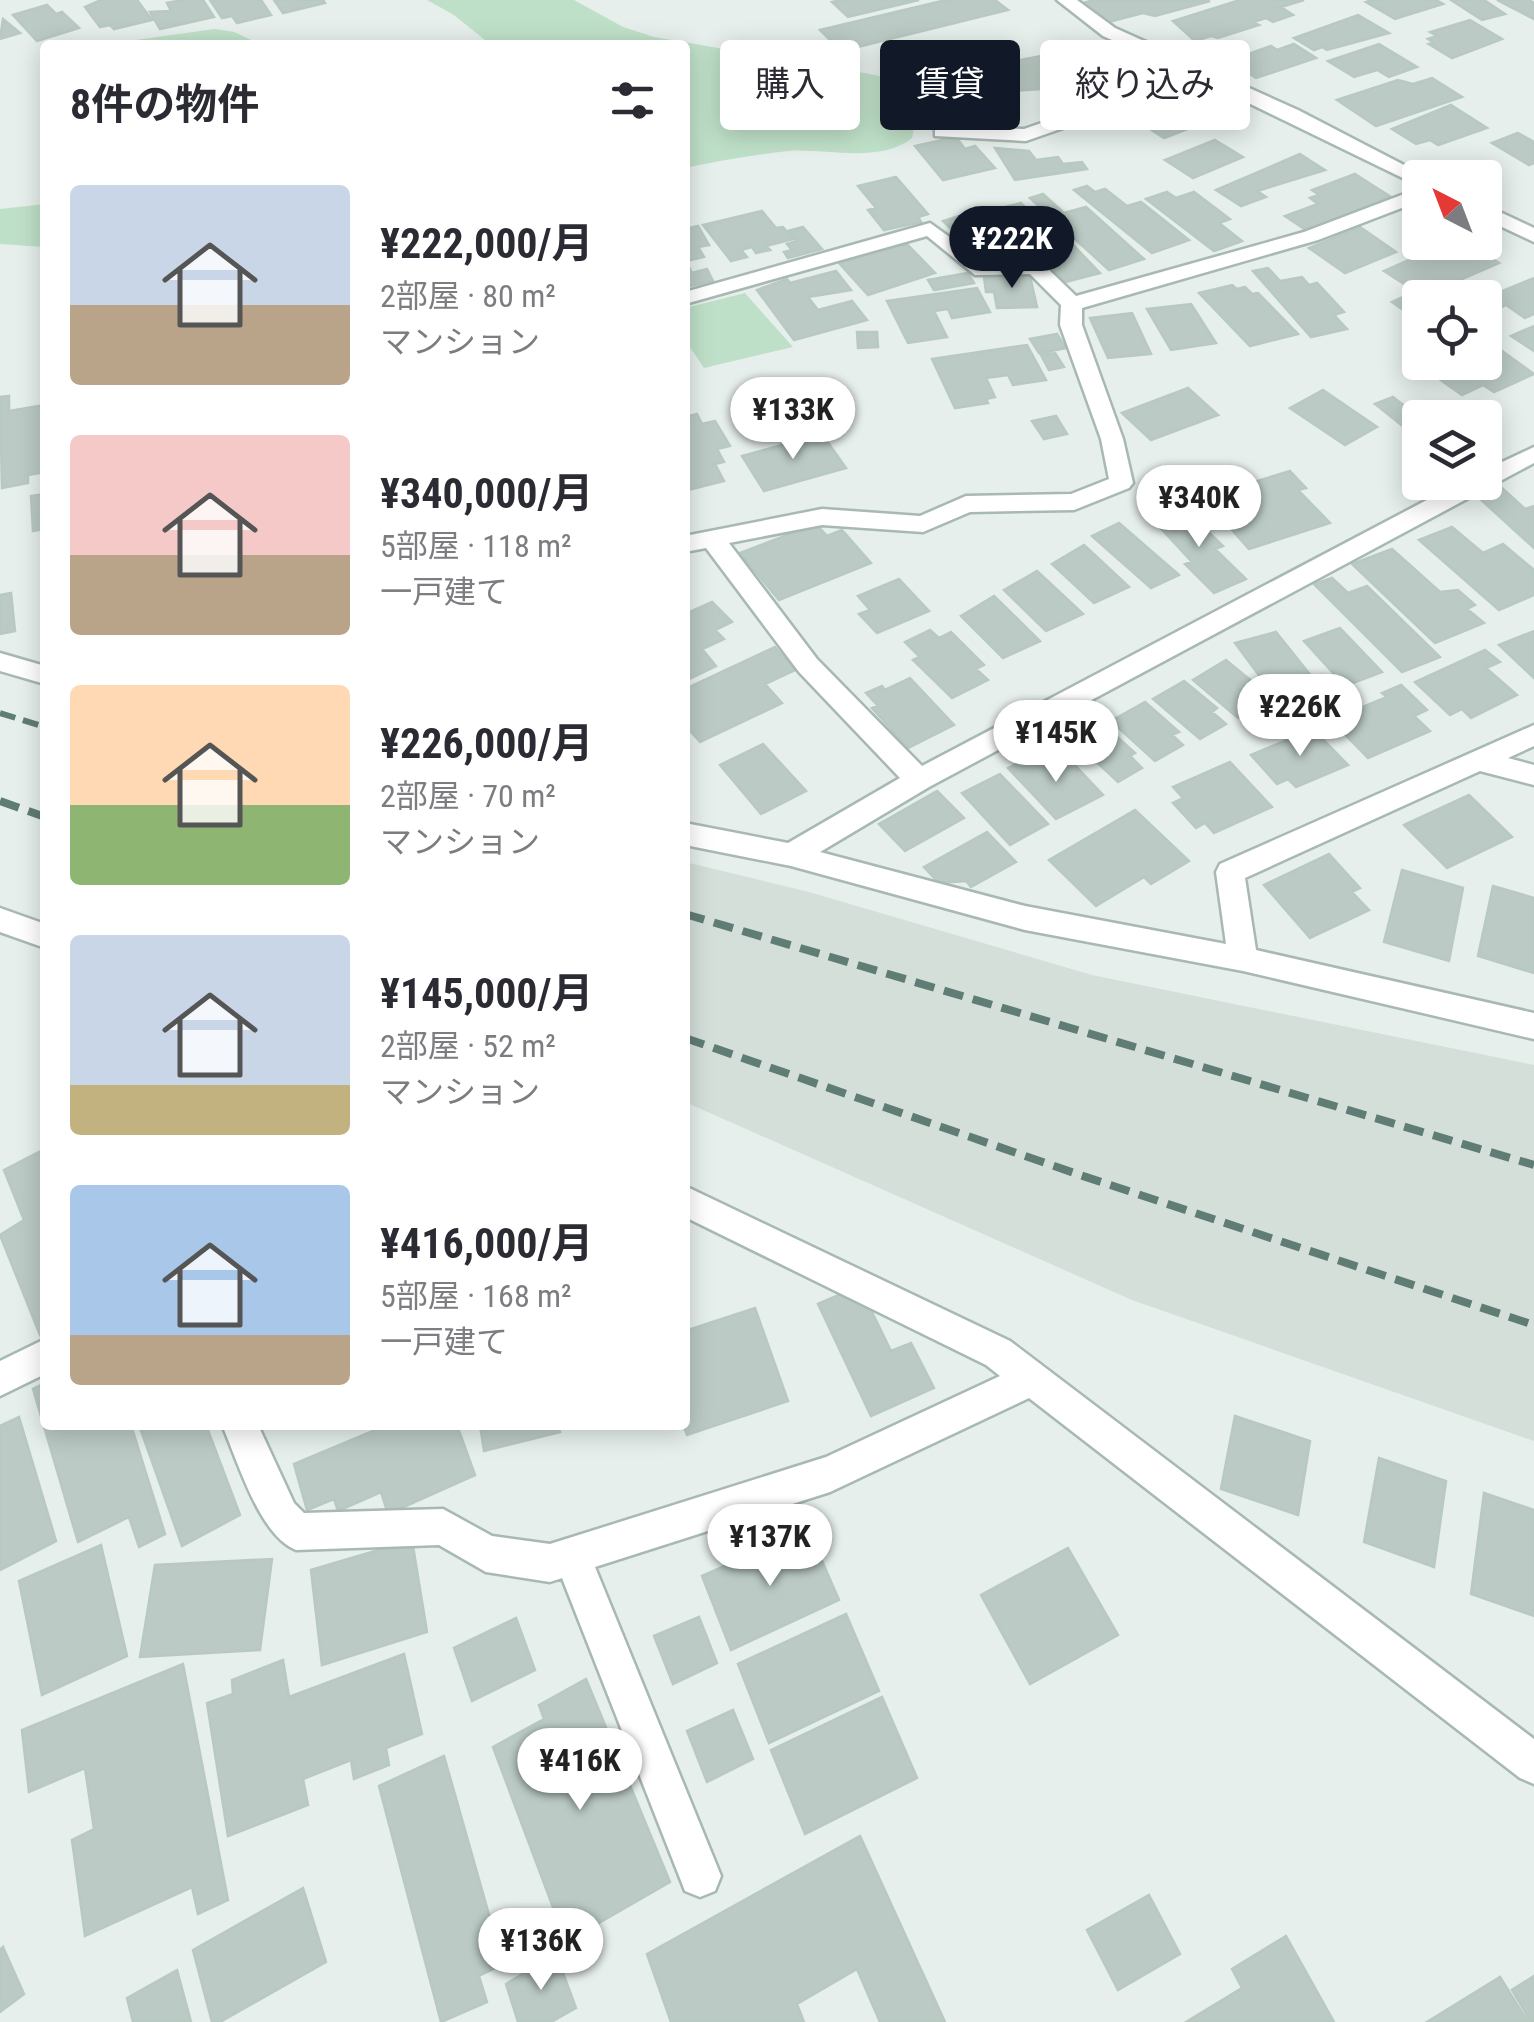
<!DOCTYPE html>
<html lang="ja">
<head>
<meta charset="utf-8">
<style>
	:root { --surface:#fff; --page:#f2f2f3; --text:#2b2b33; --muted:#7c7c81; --accent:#111827 }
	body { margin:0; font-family:"Roboto Condensed","Noto Sans JP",sans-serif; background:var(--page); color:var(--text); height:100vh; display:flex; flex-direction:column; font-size:38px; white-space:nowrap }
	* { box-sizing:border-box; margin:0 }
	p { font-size:32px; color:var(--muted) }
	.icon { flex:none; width:55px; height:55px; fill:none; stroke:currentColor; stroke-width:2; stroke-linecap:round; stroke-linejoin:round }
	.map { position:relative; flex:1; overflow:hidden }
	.drawer { position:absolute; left:40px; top:40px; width:650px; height:1390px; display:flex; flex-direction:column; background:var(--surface); border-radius:10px; box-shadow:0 5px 25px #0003 }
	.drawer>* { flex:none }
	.guide { position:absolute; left:720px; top:40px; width:662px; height:90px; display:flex; gap:20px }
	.needle { width:65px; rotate:318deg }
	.buttons { position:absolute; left:1402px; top:160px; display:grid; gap:20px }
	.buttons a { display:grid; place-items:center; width:100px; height:100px; border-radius:10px; background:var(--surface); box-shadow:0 5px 25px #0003; font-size:50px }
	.price { position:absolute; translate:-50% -85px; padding:0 22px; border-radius:35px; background:#fff; color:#222; font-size:32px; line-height:65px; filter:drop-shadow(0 2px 5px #0008) }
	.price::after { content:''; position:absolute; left:50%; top:60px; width:30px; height:22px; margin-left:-15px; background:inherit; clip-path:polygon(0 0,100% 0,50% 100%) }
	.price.selected { background:var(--accent); color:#fff }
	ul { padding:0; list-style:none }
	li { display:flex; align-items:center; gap:30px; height:250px; padding:0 30px }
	li span { display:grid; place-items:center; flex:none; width:280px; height:200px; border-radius:10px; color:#555 }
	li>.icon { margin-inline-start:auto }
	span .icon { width:120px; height:120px; fill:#fffc; stroke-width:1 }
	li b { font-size:42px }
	h2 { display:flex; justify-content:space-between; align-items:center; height:120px; padding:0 30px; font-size:42px }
	.pill { padding:0 35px; border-radius:10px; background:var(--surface); box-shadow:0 5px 25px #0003; font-size:35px; line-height:90px }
	.pill.selected { background:var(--accent); color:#fff }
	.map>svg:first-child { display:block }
	.built { fill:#d4dfda }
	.green { fill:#bfe0c8 }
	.building { fill:#bbcac4; stroke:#b8c9c2; stroke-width:2.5 }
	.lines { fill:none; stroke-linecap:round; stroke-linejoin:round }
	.street-casing { stroke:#a8b8b2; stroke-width:5 }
	.street { fill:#fff; fill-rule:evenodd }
	.rail-far1 { stroke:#5f7d75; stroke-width:6; stroke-dasharray:16 8; stroke-linecap:butt }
	.rail { stroke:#5f7d75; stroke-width:8; stroke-dasharray:20 10; stroke-linecap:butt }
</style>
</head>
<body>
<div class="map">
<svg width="1534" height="2022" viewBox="0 0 1534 2022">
	<rect width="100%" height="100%" fill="#e6efeb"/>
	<!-- built -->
	<path class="built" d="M685 862 809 892 1092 975 1534 1065V1441L1132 1300 685 1102Z"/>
	<!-- green -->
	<path class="green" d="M427 0H574L623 27 654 37 870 74 893 79 927 97 918 108 912 138C879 164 827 148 788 151 753 155 719 161 685 168V45H491L454 15Z
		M215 29 234 32 262 45H99Z
		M45 204V247L0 244V209Z
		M745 293 793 347 704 368 685 340V308Z"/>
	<!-- building -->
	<path class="building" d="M101 0H137L152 20 114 29 110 25 100 27 85 7Z
		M182 0H203L214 17 160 29 150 12 171 11 167 3Z
		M210 0H261L271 15 237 23 232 16 222 18Z
		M274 0H323L325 3 283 13Z
		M841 0H919L848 17 832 2Z
		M946 0H995L1008 10 841 51 820 30Z
		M1094 0 1103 1H1210L1155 16 1143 13 1109 22 1083 3Z
		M1240 0H1304L1281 7 1293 15 1273 22 1266 18 1253 22 1259 25 1218 38 1211 36 1195 41 1173 21Z
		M1372 0H1436L1443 4 1395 19 1366 2Z
		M1451 0H1484L1505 14 1482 20Z
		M1497 0H1529L1534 3V19Z
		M47 5 56 14 62 12 79 28 37 41 13 15Z
		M1358 15 1389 33 1327 50 1322 47 1314 50 1294 38Z
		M3 19 20 33 0 39Z
		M1470 20 1502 39 1452 58 1429 44 1434 43 1428 39 1437 36 1430 32Z
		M1294 44 1316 58 1256 78 1245 71 1253 68 1237 58 1271 46 1277 50Z
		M1379 44 1417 67 1389 77 1377 70 1354 77 1328 61Z
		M1083 48 1114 74 1055 82 1058 85 1041 89 1013 91 1006 84 970 96 966 91 938 93 925 78Z
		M1130 71 1150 80 1130 91 1109 80Z
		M1432 78 1462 97 1376 126 1337 100 1398 80 1413 84Z
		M1188 87 1222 109 1199 118 1206 122 1164 138 1124 112Z
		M1451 105 1487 128 1438 145 1430 140 1416 144 1392 129Z
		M1518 133 1534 142V163L1529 165 1492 143Z
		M956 137 965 149 975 146 995 168 943 180 915 146Z
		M1215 140 1243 157 1193 178 1165 160Z
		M995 148 1029 151 1036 160 1058 157 1063 164 1082 162 1087 169 1015 180Z
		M1300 154 1325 170 1257 191 1266 197 1241 206 1216 190Z
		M1355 174 1391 197 1306 230 1285 216 1318 204 1310 198 1319 195 1312 190Z
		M896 177 928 214 918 217 921 222 884 230 868 210 876 208 858 186Z
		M1087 186 1095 192 1105 189 1127 206 1141 202 1189 240 1152 253 1074 190Z
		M1167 192 1176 198 1194 192 1230 219 1219 223 1242 241 1214 251 1146 199Z
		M1043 194 1064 213 1086 207 1144 259 1109 270 1030 198Z
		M1021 203 1041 224 1051 222 1100 273 1065 282 997 209Z
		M979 210 1010 240 987 247 981 241 968 245 943 221Z
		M762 211 776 228 783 227 793 239 766 246 770 250 756 253 752 247 741 250 747 257 731 261 703 225Z
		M698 226 709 245 698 247 704 257 686 261 692 273 707 269 713 281 685 287V229Z
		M803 227 822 249 788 258 784 252 792 250 787 244 797 241 788 231Z
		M1360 227 1396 252 1345 273 1309 248Z
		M1450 242H1466L1499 263 1446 286 1438 281 1415 291 1384 271Z
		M907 244 935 273 868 295 839 263Z
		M1268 268 1280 281 1302 277 1309 285 1317 283 1344 312 1334 315 1347 329 1311 337 1253 271Z
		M836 271 851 290 808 297 818 310 852 301 867 320 794 340 757 290 787 279 790 283Z
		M968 273 974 283 934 290 928 280Z
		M1030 276 1037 307 997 308 994 292H986L984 277Z
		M1534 278V314L1525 318 1506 305 1492 311 1485 306V298Z
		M1232 285 1237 289 1245 287 1252 294 1258 293 1298 334 1250 346 1199 293Z
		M977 288 990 312 952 318 948 309 934 311 947 337 908 343 887 301Z
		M1412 293 1420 299V305L1405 311 1392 302Z
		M1191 304 1216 343 1171 350 1147 309Z
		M1132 313 1151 354 1108 358 1090 318Z
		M1534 326V351L1511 336Z
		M857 332H877L878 347 858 348Z
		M1057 334 1066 348 1039 353 1030 339Z
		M1027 345 1046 380 1013 385 1008 375 986 378 995 397 986 399 988 403 955 408 932 359Z
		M1498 348 1534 374 1494 392 1483 385 1462 395 1435 376 1465 362H1485V354Z
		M1055 353 1064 367 1049 370 1041 355Z
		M1188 388 1218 415 1151 440 1122 413Z
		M1323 390 1377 427 1345 445 1290 408Z
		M9 396V411L45 405V472L28 475V483L2 488 0 397Z
		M1393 397 1420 418V440L1375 404Z
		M697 414 702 424 715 421 730 446 717 449 724 462 715 464 724 481 685 491V417Z
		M1056 416 1067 434 1044 439 1032 421Z
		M822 434 846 468 764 491 742 456Z
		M1290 471 1306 488 1298 490 1330 523 1249 549 1225 522 1216 525 1195 500Z
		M1502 488 1525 509 1534 506V548L1478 497Z
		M45 494V529L33 531 31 496Z
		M1180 505 1223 546 1215 549 1246 579 1214 593 1185 564 1192 562 1155 522 1165 518 1161 513Z
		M1119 523 1179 575 1151 588 1092 536Z
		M816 524 827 536 842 530 871 563 779 600 740 553Z
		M1452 527 1483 553 1503 544 1534 570V595L1499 610 1419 540Z
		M1084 545 1129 587 1094 603 1052 564Z
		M1392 549 1440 592 1458 590 1475 605 1467 609 1484 623 1435 643 1352 564Z
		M1037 571 1083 614 1046 631 1004 590Z
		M1332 578 1348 593 1367 586 1440 657 1402 672 1314 584Z
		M899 579 929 611 877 633 859 614 870 610 858 596Z
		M11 593 15 631 0 634V595Z
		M994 596 1040 641 1003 658 961 616Z
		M712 602 732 622 715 630 724 639 702 649 716 666 685 681V614Z
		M1340 628 1382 672 1345 686 1304 641Z
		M930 630 939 638 951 632 984 665 976 669 988 680 952 698 913 660 920 657 905 642Z
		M1534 631V678L1499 645Z
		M1276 632 1312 677 1321 675 1339 698 1320 703 1325 710 1305 716 1298 707 1309 704 1301 695 1278 701 1235 643Z
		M775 647 795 670 765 684 782 703 700 742 685 725V689Z
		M1485 650 1500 662 1486 668 1517 695 1471 718 1462 709 1450 715 1415 682Z
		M1226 660 1261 689 1255 692 1266 701 1238 718 1193 680Z
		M910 678 954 725 908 748 872 708 878 706 866 693 882 686 885 690Z
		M1184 681 1217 708 1212 712 1226 724 1200 739 1153 699Z
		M1401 685 1427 710 1414 716 1430 731 1368 758 1331 720 1387 697 1382 693Z
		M1145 702 1179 732 1172 735 1183 745 1155 761 1111 721Z
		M1104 725 1135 753 1130 756 1142 768 1118 782 1074 741Z
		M1313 729 1348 765 1296 787 1288 779 1277 784 1251 755Z
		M763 744 806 791 761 814 720 765Z
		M1030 757 1033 761 1041 757 1050 766 1067 757 1103 795 1056 819 1008 768Z
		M1230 762 1272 807 1214 833 1205 823 1196 828 1173 803 1183 798 1173 787Z
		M1000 774 1048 824 1010 845 962 793Z
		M937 791 964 818 905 851 879 824Z
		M1469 795 1512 837 1447 868 1404 825Z
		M1135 810 1189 861 1151 884 1144 877 1096 906 1049 860Z
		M987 832 1016 862 971 887 966 881 939 883 924 867Z
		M1329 854 1360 888 1352 892 1369 910 1310 938 1264 885Z
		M1402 870 1463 888 1449 961 1384 942Z
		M1493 886 1534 898V973L1478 956Z
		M39 1152 45 1165V1332L40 1335 0 1235 24 1220 4 1170Z
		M846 1292 868 1304 891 1351 911 1343 934 1388 871 1416 818 1304Z
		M755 1308 788 1401 687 1435 683 1425 685 1331Z
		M45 1383V1425H131L165 1534 139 1547 129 1517 78 1542 33 1389Z
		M1235 1416 1310 1441 1298 1515 1221 1489Z
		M19 1417 56 1541 0 1570V1426Z
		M139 1425H206L240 1515 182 1546Z
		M387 1425H457L475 1475 388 1514 381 1492 338 1511 334 1499 307 1510 294 1464Z
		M480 1425H558L560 1432 484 1451Z
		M1379 1458 1446 1481 1434 1567 1364 1542Z
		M1484 1493 1534 1510V1616L1471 1594Z
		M808 1529 839 1600 731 1650 702 1576Z
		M412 1540 427 1632 322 1665 311 1570Z
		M101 1545 127 1656 42 1695 19 1581Z
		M1068 1548 1118 1635 1030 1684 981 1595Z
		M272 1559 260 1650 140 1657 155 1565Z
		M846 1614 879 1691 769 1743 738 1664Z
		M699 1617 717 1663 673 1684 654 1636Z
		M516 1618 535 1670 472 1701 454 1648Z
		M404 1654 422 1734 386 1748 389 1765 354 1779 351 1760 303 1779 308 1805 228 1836 207 1703 233 1694 232 1680 283 1660 289 1697Z
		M183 1664 228 1900 198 1914 192 1887 85 1936 72 1840 94 1829 85 1768 29 1792 22 1730Z
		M586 1679 670 1882 566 1942 493 1747 544 1719 539 1705Z
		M882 1697 917 1778 805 1834 771 1750Z
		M733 1710 753 1759 707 1782 687 1731Z
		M444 1756 503 1964 479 1976 487 2002 441 2022 379 1786Z
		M860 1836 945 2022H880L857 1969 797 2004 804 2022H671L647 1954Z
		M303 1888 326 1962 220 2022H212L193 1950Z
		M1149 1895 1180 1954 1118 1990 1087 1930Z
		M1286 1936 1334 2022H1186L1242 1988 1232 1969Z
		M3 1947 24 1994 0 2012V1950Z
		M556 1954 576 2008 551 2022H518L506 1984Z
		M177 1970 191 2022H133L127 1998Z
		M1534 1976V2022H1531L1512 1990Z
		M1500 1977 1528 2022H1427Z"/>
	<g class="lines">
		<defs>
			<path id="street" d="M1057 0H1077L1115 28 1298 110 1429 178H1420V185L1413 183 1201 80 1026 141 935 136V128L942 126 1024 129 1186 73 1103 36Z
				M1420 188V201L1318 240 1082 308V325L1123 439 1133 483 1129 488 1074 510 970 512 923 532 822 525 729 543 817 659 922 766 1461 482H1485V470L1534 447V463L929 787 820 852 1025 906 1226 944 1216 872 1220 864 1534 725V746L1508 758 1534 765V785L1480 771 1245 878 1256 950 1534 1013V1039L1243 971 1025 930 791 866 685 845V823L788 843 900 778 799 672 706 548 685 552V536L822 509 920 516 966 496 1071 494 1109 479 1101 439 1060 325 1061 305 1030 274 975 275 927 236 685 304V292L930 223 987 264 1042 263 1076 296 1304 232Z
				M1485 205 1534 228V242L1485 219Z
				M0 653 45 666V684L0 671Z
				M0 908 45 924V948L0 932Z
				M685 1186 1010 1341 1534 1739V1784L1520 1778 1029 1398 830 1492 595 1567 721 1876 715 1891 700 1897 685 1891 562 1578 550 1582 486 1572 439 1545 296 1550C259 1535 238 1461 222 1425H258L294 1503 304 1513 443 1509 492 1536 550 1544 826 1457 1000 1376 986 1365 685 1217Z
				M45 1339V1374L0 1396V1361Z"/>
		</defs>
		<!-- street casing -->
		<use href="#street" class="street-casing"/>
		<!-- street -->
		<use href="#street" class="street"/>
		<!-- rail-far1 -->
		<path class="rail-far1" d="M0 713 45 727"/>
		<!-- rail -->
		<path class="rail" d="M0 801 45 817
			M685 914 1534 1165
			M685 1038 1080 1175 1534 1325"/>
	</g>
</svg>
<div class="buttons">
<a><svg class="needle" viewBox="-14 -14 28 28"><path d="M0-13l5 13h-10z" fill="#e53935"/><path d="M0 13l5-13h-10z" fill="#7c7c81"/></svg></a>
<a><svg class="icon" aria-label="locate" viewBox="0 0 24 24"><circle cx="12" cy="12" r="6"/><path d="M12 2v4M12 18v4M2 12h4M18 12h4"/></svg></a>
<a><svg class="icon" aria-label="layers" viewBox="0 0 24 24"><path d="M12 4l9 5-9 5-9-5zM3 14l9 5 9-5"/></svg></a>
</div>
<b class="price selected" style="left:1012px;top:291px">¥222K</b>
<b class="price" style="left:793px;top:462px">¥133K</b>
<b class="price" style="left:1199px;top:550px">¥340K</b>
<b class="price" style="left:1300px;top:759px">¥226K</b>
<b class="price" style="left:1056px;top:785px">¥145K</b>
<b class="price" style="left:770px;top:1589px">¥137K</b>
<b class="price" style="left:580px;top:1813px">¥416K</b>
<b class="price" style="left:541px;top:1993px">¥136K</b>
<div class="guide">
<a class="pill">購入</a>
<a class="pill selected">賃貸</a>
<a class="pill">絞り込み</a>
</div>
<section class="drawer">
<h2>8件の物件<svg class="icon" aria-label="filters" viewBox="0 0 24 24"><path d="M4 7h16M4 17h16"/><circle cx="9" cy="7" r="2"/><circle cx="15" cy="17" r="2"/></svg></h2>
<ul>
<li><span style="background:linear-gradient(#c9d6e8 60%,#b9a48a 0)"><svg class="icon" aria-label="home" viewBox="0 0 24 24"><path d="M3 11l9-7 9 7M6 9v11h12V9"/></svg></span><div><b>¥222,000/月</b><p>2部屋 · 80 m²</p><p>マンション</p></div></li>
<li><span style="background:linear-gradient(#f6c9c9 60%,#b9a48a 0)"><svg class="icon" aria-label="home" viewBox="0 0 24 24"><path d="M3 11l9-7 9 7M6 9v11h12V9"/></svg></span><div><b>¥340,000/月</b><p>5部屋 · 118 m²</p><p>一戸建て</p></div></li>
<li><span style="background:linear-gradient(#ffd9b3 60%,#8fb573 0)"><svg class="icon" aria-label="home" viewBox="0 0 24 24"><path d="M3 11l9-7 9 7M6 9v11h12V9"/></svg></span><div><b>¥226,000/月</b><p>2部屋 · 70 m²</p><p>マンション</p></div></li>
<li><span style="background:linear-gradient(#c9d6e8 75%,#c2b280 0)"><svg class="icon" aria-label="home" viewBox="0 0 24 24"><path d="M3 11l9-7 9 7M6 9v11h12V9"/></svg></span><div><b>¥145,000/月</b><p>2部屋 · 52 m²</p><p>マンション</p></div></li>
<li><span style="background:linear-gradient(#a9c7e8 75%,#b9a48a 0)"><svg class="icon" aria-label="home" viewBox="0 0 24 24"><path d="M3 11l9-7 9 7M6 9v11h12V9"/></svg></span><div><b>¥416,000/月</b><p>5部屋 · 168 m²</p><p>一戸建て</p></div></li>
</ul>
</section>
</div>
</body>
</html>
